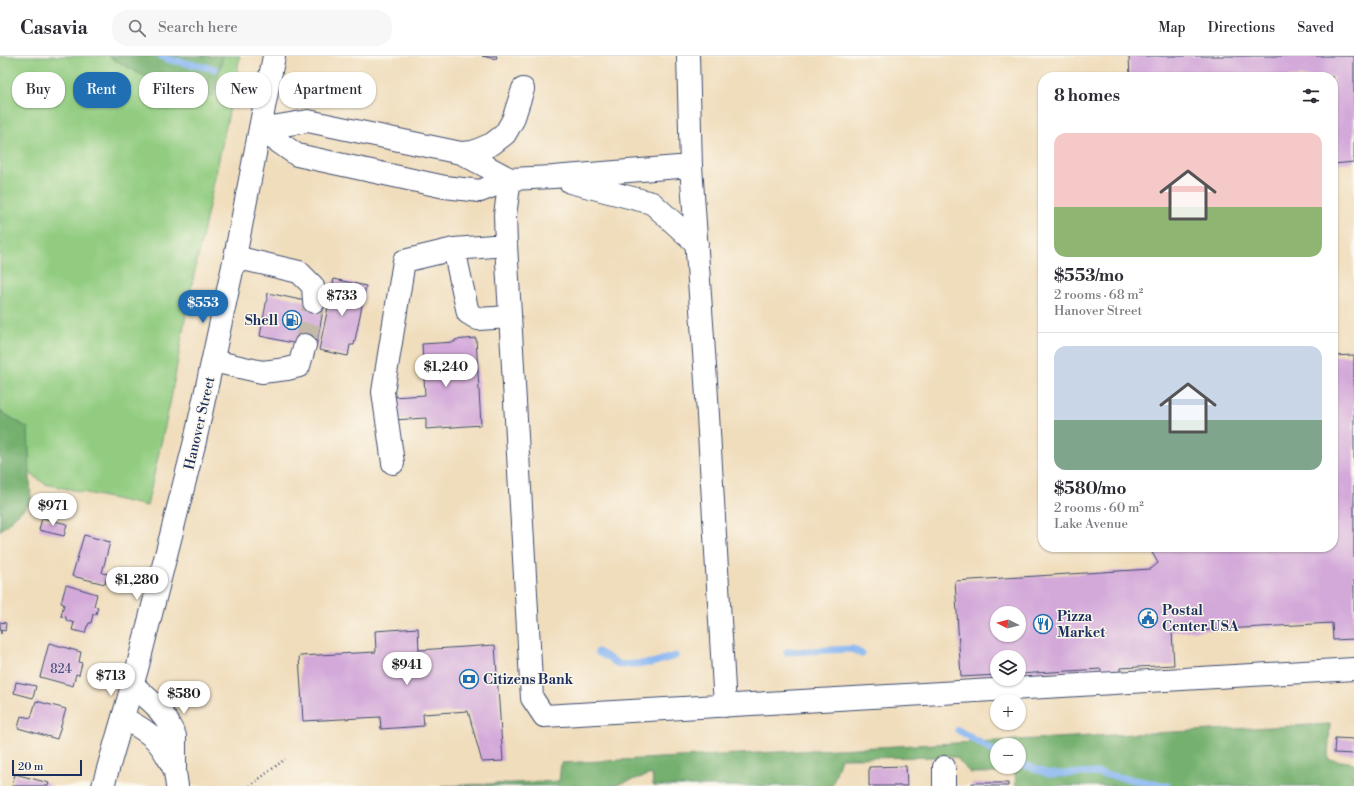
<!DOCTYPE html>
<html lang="en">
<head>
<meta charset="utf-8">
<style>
	:root { --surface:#fff; --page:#f7f7f7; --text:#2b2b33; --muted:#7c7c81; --line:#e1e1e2; --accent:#1f6fb2 }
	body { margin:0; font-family:"Libre Bodoni",serif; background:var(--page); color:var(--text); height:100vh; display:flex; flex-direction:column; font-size:15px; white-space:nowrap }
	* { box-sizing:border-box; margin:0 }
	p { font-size:13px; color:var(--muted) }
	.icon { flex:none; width:22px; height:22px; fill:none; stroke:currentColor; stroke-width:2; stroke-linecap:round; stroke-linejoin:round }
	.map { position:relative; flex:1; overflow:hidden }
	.sheet { position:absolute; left:1038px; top:16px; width:300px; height:480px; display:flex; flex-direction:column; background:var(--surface); border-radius:16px; box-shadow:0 1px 3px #0004 }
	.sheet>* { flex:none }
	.banner { position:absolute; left:12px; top:16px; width:380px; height:36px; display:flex; gap:8px }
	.needle { width:26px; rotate:276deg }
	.tools { position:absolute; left:990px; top:550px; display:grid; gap:8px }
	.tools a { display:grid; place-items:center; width:36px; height:36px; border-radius:50%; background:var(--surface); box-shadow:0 1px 3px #0004; font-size:20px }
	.scale { position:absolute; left:12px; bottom:10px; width:70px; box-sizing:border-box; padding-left:4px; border:2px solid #1b2f5e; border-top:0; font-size:11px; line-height:14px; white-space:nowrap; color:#1b2f5e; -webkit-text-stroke:3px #fbf7ec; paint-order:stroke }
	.price { position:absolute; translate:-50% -34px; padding:0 9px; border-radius:14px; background:#fff; color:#222; font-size:13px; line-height:26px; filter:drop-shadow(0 1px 2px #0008) }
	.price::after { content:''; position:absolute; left:50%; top:24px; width:12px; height:9px; margin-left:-6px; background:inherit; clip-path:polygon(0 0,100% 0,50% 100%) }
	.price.on { background:var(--accent); color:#fff }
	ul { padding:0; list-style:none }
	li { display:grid; align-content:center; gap:8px; height:212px; padding:0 16px }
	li+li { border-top:1px solid var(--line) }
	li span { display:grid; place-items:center; height:124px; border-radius:12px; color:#555 }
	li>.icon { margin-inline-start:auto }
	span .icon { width:72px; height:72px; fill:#fffc; stroke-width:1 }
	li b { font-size:17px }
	h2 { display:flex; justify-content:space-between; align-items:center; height:48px; padding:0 16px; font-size:17px }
	.tag { padding:0 14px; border-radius:16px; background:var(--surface); box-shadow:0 1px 3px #0004; font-size:14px; line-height:36px }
	.tag.on { background:var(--accent); color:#fff }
	header { display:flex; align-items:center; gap:24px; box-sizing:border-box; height:56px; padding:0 20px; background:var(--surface); border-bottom:1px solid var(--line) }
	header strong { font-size:19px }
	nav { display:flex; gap:22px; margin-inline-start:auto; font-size:14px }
	.search { width:280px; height:36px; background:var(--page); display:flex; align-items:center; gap:10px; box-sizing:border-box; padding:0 14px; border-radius:16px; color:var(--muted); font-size:15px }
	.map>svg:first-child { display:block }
	.green { fill:#91cc80; stroke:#567e6f }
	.forest { fill:#74b06e; stroke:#487066; fill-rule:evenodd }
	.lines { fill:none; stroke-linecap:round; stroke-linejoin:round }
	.stream { stroke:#87b6f2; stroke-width:7 }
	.building { fill:#d3a9d9; fill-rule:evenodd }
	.minor-tunnel { stroke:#c5baa9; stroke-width:22; stroke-dasharray:22 11; stroke-linecap:butt }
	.minor-casing { stroke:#3b496c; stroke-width:24 }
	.major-casing { stroke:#3b496c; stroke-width:24 }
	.path { stroke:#3b496c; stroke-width:2.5; stroke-dasharray:1 3; stroke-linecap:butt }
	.minor { stroke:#fff; stroke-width:22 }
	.major { stroke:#fff; stroke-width:22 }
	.labels { text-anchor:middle; stroke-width:3; stroke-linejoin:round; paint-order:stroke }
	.number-label { font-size:12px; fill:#494e7d }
	.poi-label { font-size:14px; font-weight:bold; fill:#1b2f5e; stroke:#fbf7ec; text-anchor:start }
	.street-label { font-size:14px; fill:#1b2f5e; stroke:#fbf7ec }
</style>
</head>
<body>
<header>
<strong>Casavia</strong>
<div class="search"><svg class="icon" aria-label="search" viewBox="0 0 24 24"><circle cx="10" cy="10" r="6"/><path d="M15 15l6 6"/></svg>Search here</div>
<nav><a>Map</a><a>Directions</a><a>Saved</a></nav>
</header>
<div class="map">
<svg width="1354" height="730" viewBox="0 0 1354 730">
	<rect width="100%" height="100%" fill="#fbf7ec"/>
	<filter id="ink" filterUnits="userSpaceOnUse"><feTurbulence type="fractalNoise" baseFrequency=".025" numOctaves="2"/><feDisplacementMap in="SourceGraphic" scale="8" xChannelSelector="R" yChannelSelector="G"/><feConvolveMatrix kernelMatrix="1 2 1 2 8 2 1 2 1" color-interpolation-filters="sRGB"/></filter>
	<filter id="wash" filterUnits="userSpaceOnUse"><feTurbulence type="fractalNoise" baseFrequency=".012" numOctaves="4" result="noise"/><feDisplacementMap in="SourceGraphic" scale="16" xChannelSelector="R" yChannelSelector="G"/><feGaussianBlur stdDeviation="0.9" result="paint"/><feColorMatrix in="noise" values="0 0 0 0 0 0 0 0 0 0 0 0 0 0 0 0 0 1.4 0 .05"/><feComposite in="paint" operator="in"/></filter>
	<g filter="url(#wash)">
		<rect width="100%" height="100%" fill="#f0ddbc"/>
		<!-- green -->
		<path class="green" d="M0 0H240L228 61 187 252 171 343 147 450 45 428 0 396Z"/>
		<!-- forest -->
		<path class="forest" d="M108 0H223L213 40 164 31Z
			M0 355 28 372 31 446 0 475Z
			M1330 668 1328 703 1354 707V730H1016L1015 717H970L956 701 841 702 832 730H653L652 718 612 730H442L559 725 561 707ZM997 689H1019V711H997Z"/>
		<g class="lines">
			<!-- stream -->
			<path class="stream" d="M161 0 166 3 215 13
				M598 596 620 609 652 607 675 600
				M787 596 852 593 862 598
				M958 674 997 697
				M1019 707 1049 718 1097 717 1167 730"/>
		</g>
		<g id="blocks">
			<!-- building -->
			<path class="building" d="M482 0H497L496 3Z
				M1129 0H1354V106L1333 108V21H1130Z
				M334 223 366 230 354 289H350L348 300 319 294Z
				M268 237 324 249 316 292 260 280Z
				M476 282 481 369 426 373V362L393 364 392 341 425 339 422 288 455 286V284Z
				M1354 299V583L1333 584 1332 567 1172 576 1174 609 1120 612V622L1101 623V613L1019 618V601H997V619L961 621 955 525 1151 513 1158 507 1149 491H1333V300ZM997 557H1019V579H997Z
				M42 462 67 468 64 480 39 474Z
				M84 479 110 486 102 517 108 518 105 528 72 520Z
				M66 529 97 538 94 550 98 551 96 558H93L91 567H89L88 570H87L85 577 72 574 74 567 66 564V561L61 560 64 548 61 547Z
				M0 566 6 567 5 575 1 574V578Z
				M418 572 419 594 495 589 503 705 482 706 468 655 423 658 424 670 381 673 380 661 303 665 299 600 376 596 375 575Z
				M49 587 81 596 79 606 82 607 79 619 76 618 73 630 40 621Z
				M16 626 36 630 33 642 14 637Z
				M36 645 66 653 57 683 18 672 21 660 31 662Z
				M1335 682 1354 683V698L1334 697Z
				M906 710 907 730H869V711Z
				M15 718 49 727 48 730H12Z
				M972 727H1008V730H972Z"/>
		</g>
	</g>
	<g filter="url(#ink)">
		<use href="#blocks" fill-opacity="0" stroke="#3b496c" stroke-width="1"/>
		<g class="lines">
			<!-- minor-tunnel -->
			<path class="minor-tunnel" d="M305 289 314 246"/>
			<defs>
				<path id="minor" d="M688 0 691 110 706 325 725 650
					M260 73 297 99 445 131 480 135 510 123 553 121 691 110
					M260 73 308 65 461 97 510 123
					M461 97 473 96 492 88 505 78 513 64 523 33
					M510 123 505 159 506 189 532 642 544 660 1354 613
					M570 126 652 147 697 188
					M454 193 468 257 478 263 510 261
					M235 201 299 216 313 230 314 246
					M213 305 262 316 287 313 299 310 305 289
					M393 407 383 336 404 205 454 193 506 189
					M133 629 155 649 166 663 175 680V716L177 730
					M123 662C153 678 160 684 175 715
					M944 711V730"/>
				<path id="major" d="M103 730 137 613 195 385 235 201 274 0"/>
			</defs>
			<!-- minor casing -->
			<use href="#minor" class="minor-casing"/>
			<!-- major casing -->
			<use href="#major" class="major-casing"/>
			<!-- path -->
			<path class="path" d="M250 730 285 703"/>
			<!-- minor -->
			<use href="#minor" class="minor"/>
			<!-- major -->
			<use href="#major" class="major"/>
		</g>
	</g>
	<!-- icons -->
	<defs>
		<symbol id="fuel-ring" viewBox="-11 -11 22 22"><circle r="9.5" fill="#fbf7ec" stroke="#1f6fb2" stroke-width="1.5"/><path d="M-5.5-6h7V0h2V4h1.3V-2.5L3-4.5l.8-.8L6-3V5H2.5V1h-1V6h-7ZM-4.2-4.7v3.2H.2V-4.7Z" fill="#1f6fb2"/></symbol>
		<symbol id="civic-ring" viewBox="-11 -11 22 22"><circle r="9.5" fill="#fbf7ec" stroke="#1f6fb2" stroke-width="1.5"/><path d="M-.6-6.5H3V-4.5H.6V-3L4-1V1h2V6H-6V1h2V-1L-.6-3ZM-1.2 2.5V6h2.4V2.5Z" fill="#1f6fb2"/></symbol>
		<symbol id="restaurant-ring" viewBox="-11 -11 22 22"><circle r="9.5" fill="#fbf7ec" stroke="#1f6fb2" stroke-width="1.5"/><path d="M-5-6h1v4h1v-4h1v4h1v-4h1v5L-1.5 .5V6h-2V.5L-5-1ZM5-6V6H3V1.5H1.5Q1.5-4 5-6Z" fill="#1f6fb2"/></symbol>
		<symbol id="bank-ring" viewBox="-11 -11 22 22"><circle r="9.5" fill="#fbf7ec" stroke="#1f6fb2" stroke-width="1.5"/><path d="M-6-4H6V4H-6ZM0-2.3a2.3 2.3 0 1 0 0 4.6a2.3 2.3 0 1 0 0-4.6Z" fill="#1f6fb2"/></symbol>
	</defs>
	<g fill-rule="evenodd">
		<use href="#fuel-ring" x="281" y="253" width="22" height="22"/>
		<use href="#civic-ring" x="1137" y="551" width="22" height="22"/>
		<use href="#restaurant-ring" x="1032" y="557" width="22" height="22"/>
		<use href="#bank-ring" x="458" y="612" width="22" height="22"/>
	</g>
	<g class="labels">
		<!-- number labels -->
		<g class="number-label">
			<text x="61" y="617">824</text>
		</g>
		<!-- poi labels -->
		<g class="poi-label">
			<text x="278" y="269" text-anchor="end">Shell</text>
			<text x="1162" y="559">Postal<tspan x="1162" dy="16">Center USA</tspan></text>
			<text x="1057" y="565">Pizza<tspan x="1057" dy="16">Market</tspan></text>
			<text x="483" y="628">Citizens Bank</text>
		</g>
		<!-- street labels -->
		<g class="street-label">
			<text transform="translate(199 367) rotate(-77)" y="5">Hanover Street</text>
		</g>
	</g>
</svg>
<div class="tools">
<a><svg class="needle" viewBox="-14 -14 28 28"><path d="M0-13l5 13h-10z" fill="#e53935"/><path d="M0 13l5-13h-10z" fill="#7c7c81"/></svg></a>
<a><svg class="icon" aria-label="layers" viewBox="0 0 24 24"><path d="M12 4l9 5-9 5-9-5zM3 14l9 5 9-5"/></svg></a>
<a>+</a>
<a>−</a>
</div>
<div class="scale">20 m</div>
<b class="price" style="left:342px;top:261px">$733</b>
<b class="price on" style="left:203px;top:268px">$553</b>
<b class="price" style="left:446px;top:332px">$1,240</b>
<b class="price" style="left:53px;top:471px">$971</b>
<b class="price" style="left:137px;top:545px">$1,280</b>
<b class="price" style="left:407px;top:630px">$941</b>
<b class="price" style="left:111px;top:641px">$713</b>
<b class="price" style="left:184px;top:659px">$580</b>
<div class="banner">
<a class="tag">Buy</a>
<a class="tag on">Rent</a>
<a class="tag">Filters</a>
<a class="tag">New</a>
<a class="tag">Apartment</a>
</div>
<section class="sheet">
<h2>8 homes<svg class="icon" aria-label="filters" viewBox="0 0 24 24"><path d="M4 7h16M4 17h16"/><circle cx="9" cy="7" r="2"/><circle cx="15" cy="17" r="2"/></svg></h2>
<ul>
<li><span style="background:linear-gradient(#f6c9c9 60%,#8fb573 0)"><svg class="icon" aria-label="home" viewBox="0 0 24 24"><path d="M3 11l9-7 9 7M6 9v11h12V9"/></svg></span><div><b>$553/mo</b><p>2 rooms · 68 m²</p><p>Hanover Street</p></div></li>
<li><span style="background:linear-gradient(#c9d6e8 60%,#7fa58c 0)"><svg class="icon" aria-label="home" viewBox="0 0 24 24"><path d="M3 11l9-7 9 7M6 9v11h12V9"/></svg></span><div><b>$580/mo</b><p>2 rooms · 60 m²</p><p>Lake Avenue</p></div></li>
</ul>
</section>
</div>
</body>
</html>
